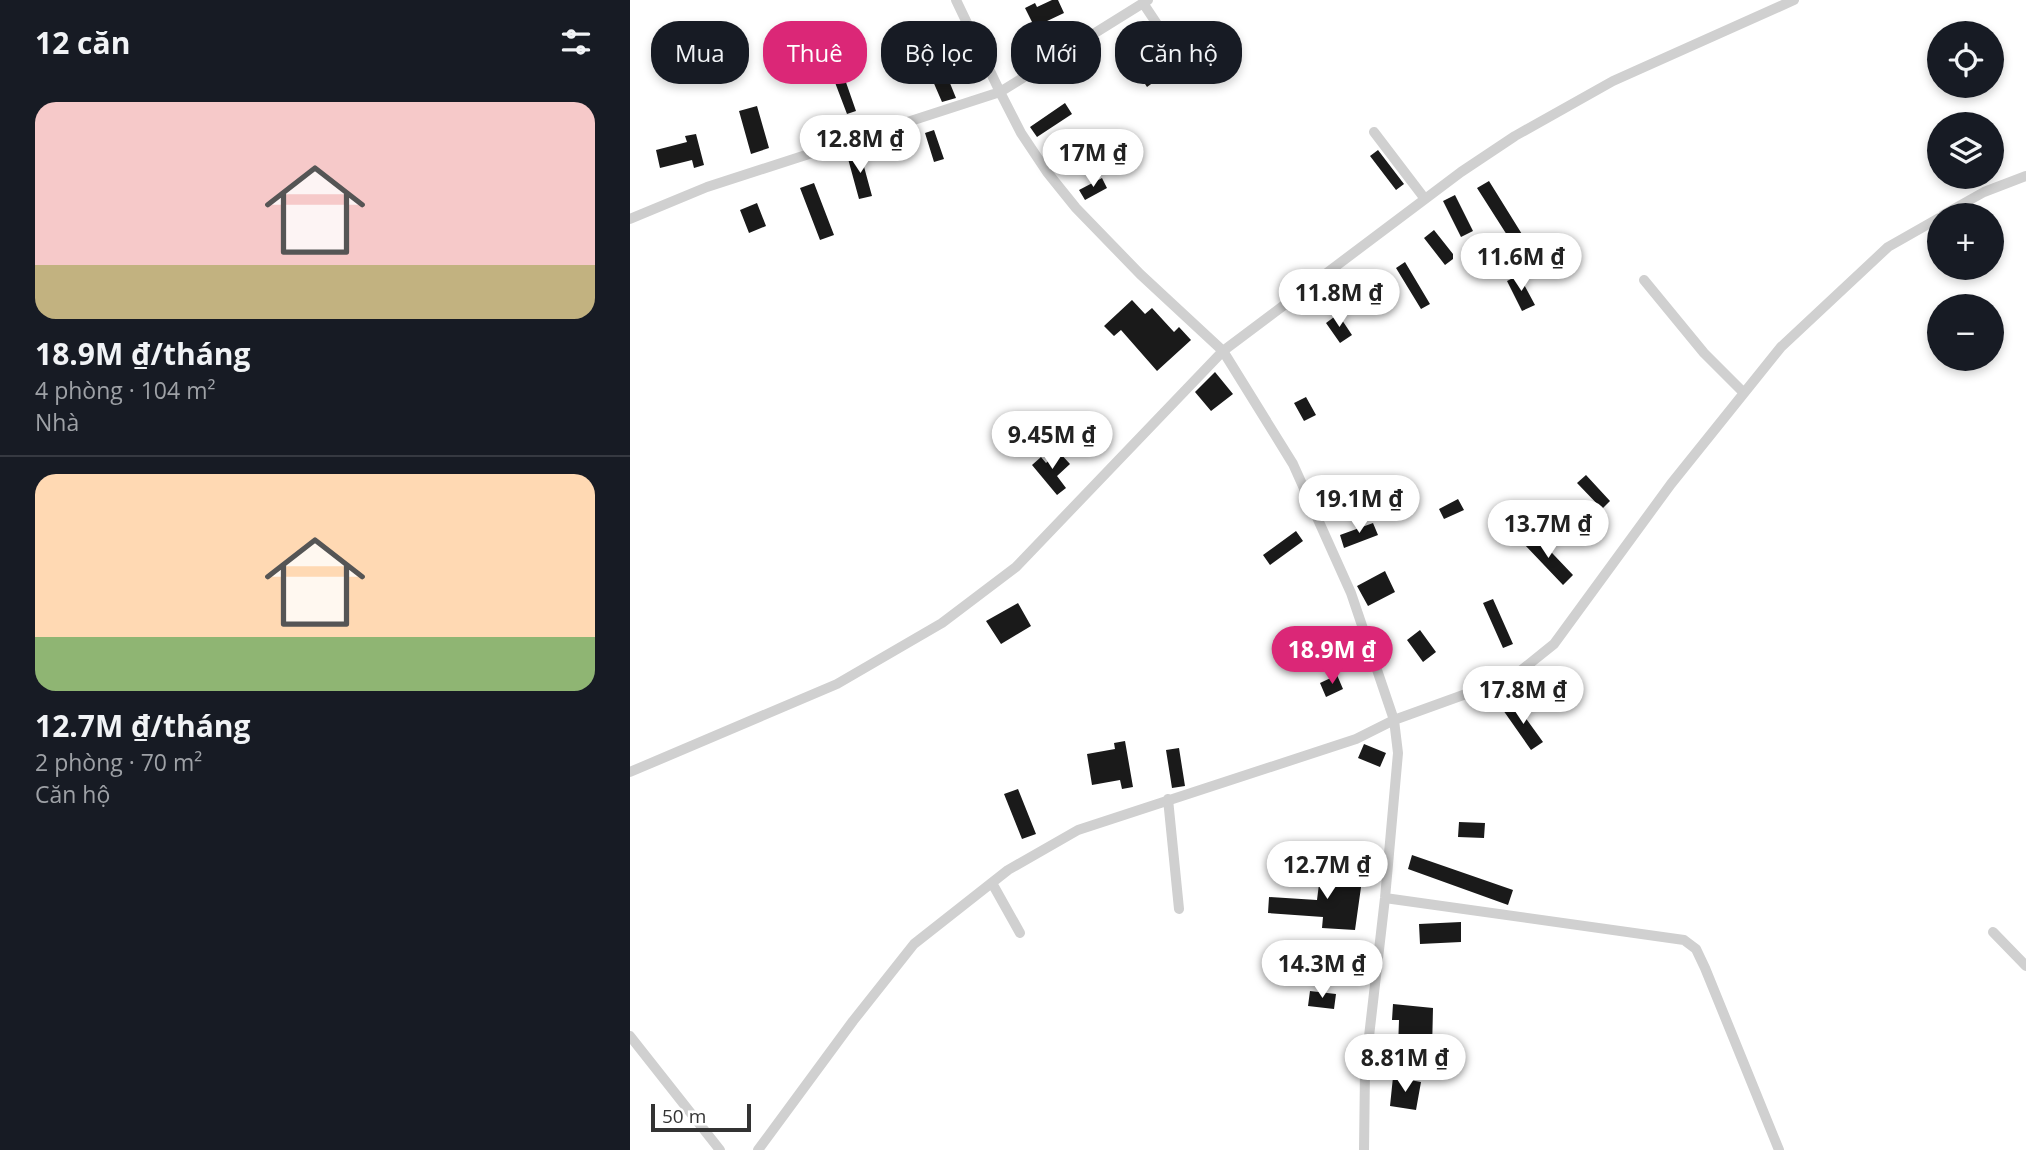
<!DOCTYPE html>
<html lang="vi">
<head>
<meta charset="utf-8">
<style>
	:root { --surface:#171b24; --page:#242831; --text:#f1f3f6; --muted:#9ea1a6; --line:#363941; --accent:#db2777 }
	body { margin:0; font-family:"Open Sans",sans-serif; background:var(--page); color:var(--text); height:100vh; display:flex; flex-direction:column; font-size:26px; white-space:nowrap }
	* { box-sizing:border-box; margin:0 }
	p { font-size:23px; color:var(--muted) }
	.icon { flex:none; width:38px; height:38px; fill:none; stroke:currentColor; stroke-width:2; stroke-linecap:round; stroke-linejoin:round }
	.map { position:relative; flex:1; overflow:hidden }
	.details { display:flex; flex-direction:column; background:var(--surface); width:630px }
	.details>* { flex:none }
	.guide { position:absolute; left:21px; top:21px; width:665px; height:63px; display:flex; gap:14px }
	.tools { position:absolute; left:1297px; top:21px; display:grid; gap:14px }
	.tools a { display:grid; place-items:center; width:77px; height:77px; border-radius:50%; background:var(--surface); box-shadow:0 4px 10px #0003; font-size:35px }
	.scale { position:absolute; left:21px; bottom:18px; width:100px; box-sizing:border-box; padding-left:7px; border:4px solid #333; border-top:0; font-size:19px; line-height:24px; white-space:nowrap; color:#333; -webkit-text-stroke:5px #fff; paint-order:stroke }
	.price { position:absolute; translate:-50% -60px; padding:0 16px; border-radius:24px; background:#fff; color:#222; font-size:23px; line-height:46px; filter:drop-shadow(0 2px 4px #0008) }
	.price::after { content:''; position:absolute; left:50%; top:42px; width:21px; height:16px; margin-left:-10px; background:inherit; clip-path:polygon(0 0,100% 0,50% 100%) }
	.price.selected { background:var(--accent); color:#fff }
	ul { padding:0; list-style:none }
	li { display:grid; align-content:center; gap:14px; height:371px; padding:0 35px }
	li+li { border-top:2px solid var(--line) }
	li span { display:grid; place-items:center; height:217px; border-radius:21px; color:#555 }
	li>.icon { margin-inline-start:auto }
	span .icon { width:126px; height:126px; fill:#fffc; stroke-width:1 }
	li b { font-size:30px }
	h2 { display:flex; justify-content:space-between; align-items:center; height:84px; padding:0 35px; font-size:30px }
	.chip { padding:0 24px; border-radius:28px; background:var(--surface); box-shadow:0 4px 10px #0003; font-size:24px; line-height:63px }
	.chip.selected { background:var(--accent); color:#fff }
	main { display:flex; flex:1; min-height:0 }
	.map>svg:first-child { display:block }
	.building { fill:#1a1a1a }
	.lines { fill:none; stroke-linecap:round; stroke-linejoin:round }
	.street { stroke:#d0d0d0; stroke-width:10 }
</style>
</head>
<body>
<main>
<section class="details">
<h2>12 căn<svg class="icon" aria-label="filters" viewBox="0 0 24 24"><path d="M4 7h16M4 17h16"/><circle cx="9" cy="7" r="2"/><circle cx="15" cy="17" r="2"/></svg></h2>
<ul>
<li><span style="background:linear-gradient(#f6c9c9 75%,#c2b280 0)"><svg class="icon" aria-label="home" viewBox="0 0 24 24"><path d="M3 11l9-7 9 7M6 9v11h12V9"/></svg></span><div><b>18.9M ₫/tháng</b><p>4 phòng · 104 m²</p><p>Nhà</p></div></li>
<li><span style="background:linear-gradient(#ffd9b3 75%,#8fb573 0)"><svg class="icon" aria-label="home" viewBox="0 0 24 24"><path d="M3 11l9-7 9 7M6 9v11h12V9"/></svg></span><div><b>12.7M ₫/tháng</b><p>2 phòng · 70 m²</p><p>Căn hộ</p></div></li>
</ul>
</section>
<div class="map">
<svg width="1396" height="1150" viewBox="0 0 1396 1150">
	<rect width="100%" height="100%" fill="#fff"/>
	<!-- building -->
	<path class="building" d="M422 0H428L434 13 415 22 424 41 414 46 395 8 405 3 407 7Z
		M502 38 528 79 517 87 490 45Z
		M313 66 326 98 312 102 299 72Z
		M211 68 226 111 217 114 201 72Z
		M435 103 442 114 407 137 400 127Z
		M127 106 139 148 121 154 109 111Z
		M304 130 314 159 304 162 295 133Z
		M66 134 74 165 64 168 62 160 30 168 26 150 57 142 55 136Z
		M748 150 774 184 766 190 740 156Z
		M230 152 242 196 229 199 217 155Z
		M472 178 477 188 455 200 449 190Z
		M859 181 895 239 884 246 847 188Z
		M184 183 204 235 190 240 170 188Z
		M825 195 843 231 831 237 813 201Z
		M127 203 136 226 119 233 110 210Z
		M804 230 823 254V259L815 265 794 238Z
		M775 262 800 304 791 309 766 268Z
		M889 275 905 305 892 311 877 281Z
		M502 300 515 314 522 308 544 332 549 327 561 340 527 371 491 330 484 336 474 326Z
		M708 314 722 335 710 343 696 323Z
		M585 372 603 394 581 411 565 392Z
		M676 397 686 415 674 421 664 403Z
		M429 452 440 464 427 476 436 488 427 495 402 465 411 457 416 463Z
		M956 475 980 501 972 509 947 483Z
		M828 499 834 510 814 519 809 509Z
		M743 523 748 535 714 548 710 535Z
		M666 531 673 541 640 565 633 555Z
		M904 534 943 575 933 585 894 544Z
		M755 571 765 592 738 606 727 586Z
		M863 599 883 644 873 648 853 603Z
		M388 603 401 626 371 644 356 621Z
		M790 630 806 652 793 662 777 640Z
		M707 675 713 689 696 697 690 683Z
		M884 702 913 742 901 750 873 710Z
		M495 741 503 787 492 789 490 780 462 785 457 754 485 749 484 743Z
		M734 744 756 753 750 767 728 758Z
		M549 748 555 786 542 788 536 750Z
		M388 789 406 834 392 839 374 794Z
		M829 822 855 823 854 838 828 837Z
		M782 855 883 890 878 905 778 869Z
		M691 868 733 873 725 930 692 928 693 917 638 913 639 897 687 900Z
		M831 922V942L790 944 789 924Z
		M680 991 706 994 704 1009 678 1006Z
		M763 1004 803 1008 802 1050 768 1048 769 1020H762Z
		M763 1077 791 1082 786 1110 760 1106Z"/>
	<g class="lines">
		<!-- street -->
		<path class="street" d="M518 0 370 92 391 133 417 172 446 208 510 274 593 351 663 464 721 593 764 720 883 677 924 644 1041 484 1151 347 1258 247 1309 218
			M513 3 553 63
			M744 132 795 199
			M1313 215 1354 192 1396 176
			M0 219 77 187 370 92 326 0
			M1014 280 1074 353 1114 393
			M0 772 207 684 312 623 386 567 593 351 831 172 885 136 983 81 1164 0
			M538 799 549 909
			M362 883 390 933
			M755 898 1054 940 1066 949 1075 968 1149 1150
			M1363 932 1396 966
			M0 1036 90 1150
			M128 1150 223 1021 284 944 378 870 448 830 726 739 764 720 768 753 755 898 735 1071 734 1150"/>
	</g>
</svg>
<div class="tools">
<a><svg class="icon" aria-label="locate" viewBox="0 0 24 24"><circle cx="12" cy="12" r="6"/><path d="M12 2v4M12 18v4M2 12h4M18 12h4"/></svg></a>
<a><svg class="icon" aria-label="layers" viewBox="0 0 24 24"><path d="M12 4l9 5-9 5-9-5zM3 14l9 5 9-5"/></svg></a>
<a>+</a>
<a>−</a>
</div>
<div class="scale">50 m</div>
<b class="price" style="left:230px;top:175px">12.8M ₫</b>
<b class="price" style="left:463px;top:189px">17M ₫</b>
<b class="price" style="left:891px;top:293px">11.6M ₫</b>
<b class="price" style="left:709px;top:329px">11.8M ₫</b>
<b class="price" style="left:422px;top:471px">9.45M ₫</b>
<b class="price" style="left:729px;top:535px">19.1M ₫</b>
<b class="price" style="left:918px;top:560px">13.7M ₫</b>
<b class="price selected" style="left:702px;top:686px">18.9M ₫</b>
<b class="price" style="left:893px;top:726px">17.8M ₫</b>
<b class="price" style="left:697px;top:901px">12.7M ₫</b>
<b class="price" style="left:692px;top:1000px">14.3M ₫</b>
<b class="price" style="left:775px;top:1094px">8.81M ₫</b>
<div class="guide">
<a class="chip">Mua</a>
<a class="chip selected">Thuê</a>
<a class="chip">Bộ lọc</a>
<a class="chip">Mới</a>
<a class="chip">Căn hộ</a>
</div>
</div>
</main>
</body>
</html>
